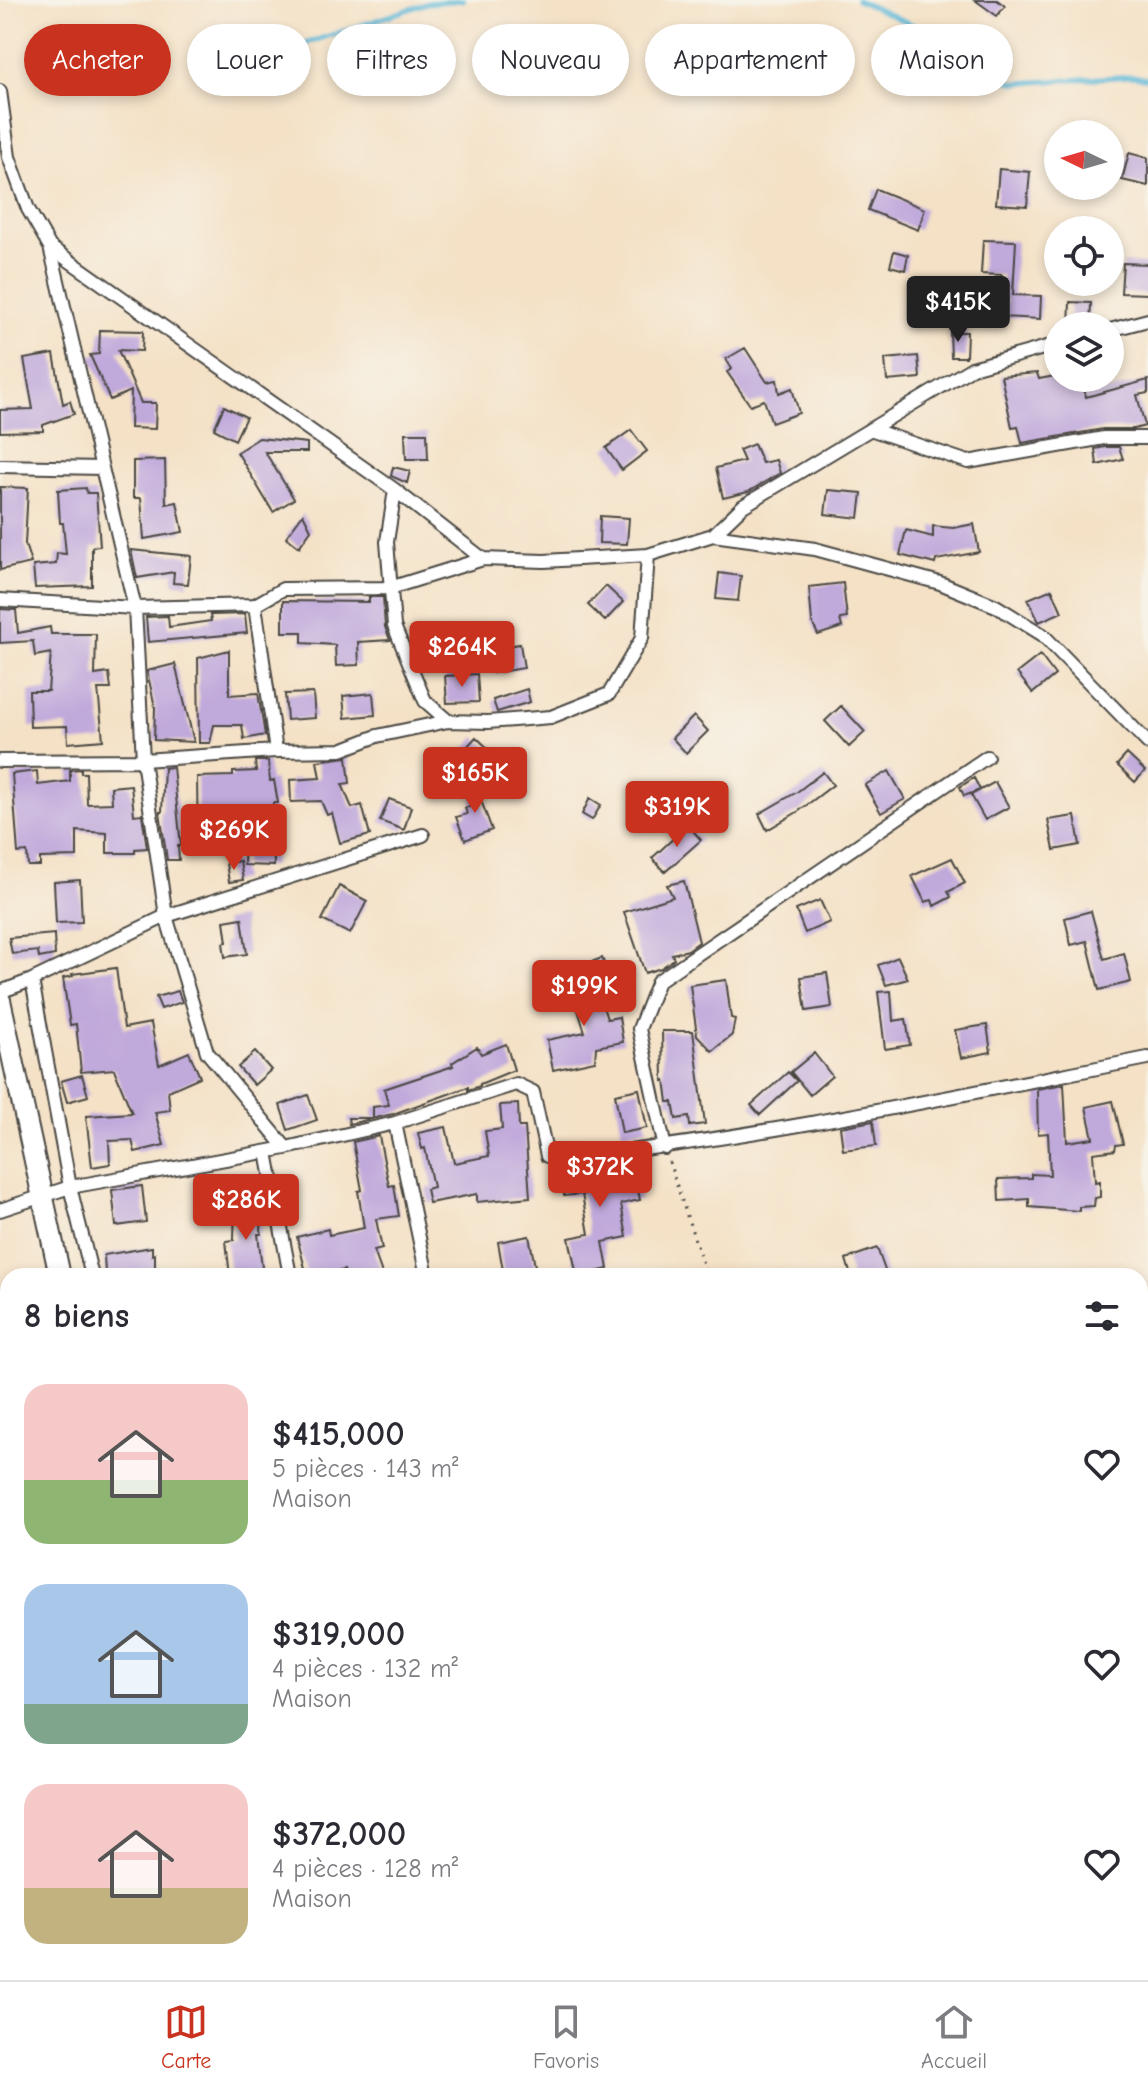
<!DOCTYPE html>
<html lang="fr">
<head>
<meta charset="utf-8">
<style>
	:root { --surface:#fff; --page:#f7f7f7; --text:#2b2b33; --muted:#7c7c81; --line:#e1e1e2; --accent:#c8321e }
	body { margin:0; font-family:"Comic Neue",sans-serif; background:var(--page); color:var(--text); height:100vh; display:flex; flex-direction:column; font-size:30px; white-space:nowrap }
	* { box-sizing:border-box; margin:0 }
	p { font-size:26px; color:var(--muted) }
	.icon { flex:none; width:44px; height:44px; fill:none; stroke:currentColor; stroke-width:2; stroke-linecap:round; stroke-linejoin:round }
	.map { position:relative; flex:1; overflow:hidden }
	.drawer { position:absolute; left:0px; top:1268px; width:1148px; height:712px; display:flex; flex-direction:column; background:var(--surface); border-radius:24px 24px 0 0; box-shadow:0 4px 12px #0003 }
	.drawer>* { flex:none }
	.hud { position:absolute; left:24px; top:24px; width:1100px; height:72px; display:flex; gap:16px }
	.needle { width:52px; rotate:275deg }
	.fabs { position:absolute; left:1044px; top:120px; display:grid; gap:16px }
	.fabs a { display:grid; place-items:center; width:80px; height:80px; border-radius:50%; background:var(--surface); box-shadow:0 4px 12px #0003; font-size:40px }
	.price { position:absolute; translate:-50% -68px; padding:0 18px; border-radius:8px; background:var(--accent); color:#fff; font-size:26px; line-height:52px; filter:drop-shadow(0 2px 4px #0008) }
	.price::after { content:''; position:absolute; left:50%; top:48px; width:24px; height:18px; margin-left:-12px; background:inherit; clip-path:polygon(0 0,100% 0,50% 100%) }
	.price.current { background:#222; color:#fff }
	ul { padding:0; list-style:none }
	li { display:flex; align-items:center; gap:24px; height:200px; padding:0 24px }
	li span { display:grid; place-items:center; flex:none; width:224px; height:160px; border-radius:24px; color:#555 }
	li>.icon { margin-inline-start:auto }
	span .icon { width:96px; height:96px; fill:#fffc; stroke-width:1 }
	li b { font-size:34px }
	h2 { display:flex; justify-content:space-between; align-items:center; height:96px; padding:0 24px; font-size:34px }
	.chip { padding:0 28px; border-radius:36px; background:var(--surface); box-shadow:0 4px 12px #0003; font-size:28px; line-height:72px }
	.chip.current { background:var(--accent); color:#fff }
	.tab-bar { display:flex; justify-content:space-around; align-items:center; height:112px; border-top:2px solid var(--line); background:var(--surface); font-size:22px; color:var(--muted) }
	.tab-bar a { display:grid; justify-items:center; gap:4px }
	.tab-bar .current { color:var(--accent) }
	.map>svg:first-child { display:block }
	.lines { fill:none; stroke-linecap:round; stroke-linejoin:round }
	.stream { stroke:#5ab7d8; stroke-width:5 }
	.building { fill:#c0a9db }
	.minor-casing { stroke:#494642; stroke-width:16 }
	.trunk-casing { stroke:#494642; stroke-width:24 }
	.path { stroke:#494642; stroke-width:3; stroke-dasharray:2 6; stroke-linecap:butt }
	.minor { stroke:#fff; stroke-width:12 }
	.trunk { stroke:#fff; stroke-width:20 }
</style>
</head>
<body>
<div class="map">
<svg width="1148" height="1980" viewBox="0 0 1148 1980">
	<rect width="100%" height="100%" fill="#f7f3e8"/>
	<filter id="ink" filterUnits="userSpaceOnUse"><feTurbulence type="fractalNoise" baseFrequency=".0125" numOctaves="2"/><feDisplacementMap in="SourceGraphic" scale="16" xChannelSelector="R" yChannelSelector="G"/><feConvolveMatrix kernelMatrix="1 2 1 2 8 2 1 2 1" color-interpolation-filters="sRGB"/></filter>
	<filter id="wash" filterUnits="userSpaceOnUse"><feTurbulence type="fractalNoise" baseFrequency=".006" numOctaves="4" result="noise"/><feDisplacementMap in="SourceGraphic" scale="32" xChannelSelector="R" yChannelSelector="G"/><feGaussianBlur stdDeviation="1.8" result="paint"/><feColorMatrix in="noise" values="0 0 0 0 0 0 0 0 0 0 0 0 0 0 0 0 0 1.4 0 .05"/><feComposite in="paint" operator="in"/></filter>
	<g filter="url(#wash)">
		<rect width="100%" height="100%" fill="#f4e1c6"/>
		<g class="lines">
			<!-- stream -->
			<path class="stream" d="M857 0 956 44 986 75 1017 83 1133 76 1148 79
				M253 61 428 3 463 0"/>
		</g>
		<g id="blocks">
			<!-- building -->
			<path class="building" d="M975 0H997L1005 6 997 16Z
				M1129 153 1148 158V186L1122 180Z
				M999 169 1030 172 1027 206 996 204Z
				M876 189 925 209 918 230 868 210Z
				M983 240 1016 241 1013 295 1041 296 1040 319 1000 317 1007 299H1001L1002 275 981 274Z
				M894 251 908 255 905 270 890 266Z
				M1123 263 1148 264V294L1121 293Z
				M1070 302 1091 303 1090 326H1069Z
				M100 330 143 331 142 351 118 350 141 403H156L155 429 130 428 131 391 110 400 90 355 99 354Z
				M950 332H967L966 357H951Z
				M745 348 767 382 777 380 779 393 792 388 799 413 772 423 764 400 750 405 727 372 732 369 726 359Z
				M54 354 63 404 70 401 74 414 43 425V431L0 432V410L33 409 24 359Z
				M918 356 920 378 887 381 885 359Z
				M1037 373 1039 379 1055 376 1057 381 1082 378 1086 397 1148 380V393L1137 395 1145 426 1134 429H1103L1022 443 1018 426 1012 427 1001 376Z
				M224 406 246 417 235 440 214 429Z
				M631 430 647 451 622 470 606 448Z
				M405 433H427L428 459H406Z
				M259 438 307 443V452H265L294 499 273 512 237 452Z
				M754 444 762 463 776 460 780 473 748 492 723 498 716 468 744 461 739 450Z
				M1105 447H1119L1123 459 1097 465 1095 449Z
				M165 460 166 504 177 502 183 532 144 539 141 498H133V461Z
				M393 467 410 471 407 483 391 476Z
				M0 487 28 488 25 544 31 563 0 570Z
				M86 488 87 493H96L100 546 92 547V586L35 588 33 566 56 564 57 553 66 554 63 523H60L58 490Z
				M828 490 862 493 859 518 825 514Z
				M303 514 311 530 299 547 286 537Z
				M600 516 629 518 627 544 599 543Z
				M974 524 979 552 936 560 935 564 900 555 906 530 933 537V526L953 528Z
				M131 550 191 556 188 584 173 583 174 572 137 578Z
				M719 573 741 576 738 601 716 599Z
				M843 583 847 618 840 619 842 627 818 635 812 622 809 587Z
				M606 586 623 602 605 621 588 605Z
				M1052 589 1062 612 1039 622 1028 599Z
				M369 597H383L385 627 390 640 358 642 359 665 336 666 335 645 302 643V632H283V601L369 602Z
				M0 609 16 610 18 633 50 627 51 634H96L95 675 109 673 111 689H98L103 740 68 743 67 726 30 727 29 691H48L51 653 35 656 33 641 0 643Z
				M245 614 247 633 148 642 146 617 168 616 169 627 211 621 210 615Z
				M520 644 524 668 493 673 489 649Z
				M229 650V695L258 693 265 735 244 739 242 725H214L210 743H199L198 658Z
				M1040 655 1055 675 1033 693 1017 673Z
				M175 664 194 742 154 740 155 707 147 671Z
				M477 674 479 702 447 703 445 676Z
				M527 689 530 702 497 712 493 700Z
				M313 693 315 718 287 720 285 694Z
				M373 693 375 715 345 718 343 696Z
				M841 706 865 732 849 747 825 721Z
				M694 716 708 731 686 753 672 738Z
				M476 737 493 753 479 766 464 750Z
				M1127 754 1145 771 1135 782 1117 765Z
				M347 757 350 783 342 784 352 808 362 805 370 835 340 843 332 813 327 815 321 801 291 802 290 780 320 778 317 761Z
				M255 761H268L270 781 274 780 278 803H273L274 866 244 865 245 835 214 839V846H198L197 777 233 776V772L256 771Z
				M173 767 181 846H178L179 860H167L160 812H162L164 768Z
				M81 769V773H86L87 804 112 803 111 787 131 785 134 815 142 814 147 848 135 849V853H107V833L77 831V857L40 858V866H28L27 852 18 853 12 774 37 771 38 785 70 781V770Z
				M889 771 905 799 881 813 865 785Z
				M823 772 833 785 799 811 767 830 759 814 797 792Z
				M974 778 980 790 964 796 960 787Z
				M473 779 474 782H483L484 796 479 795 492 830 465 840 456 817 467 814 465 808 472 806Z
				M995 782 1009 807 985 820 971 795Z
				M590 798 601 805 592 820 582 814Z
				M389 799 411 807 404 830 380 821Z
				M1075 816 1080 845 1054 850 1048 820Z
				M688 825 701 840 665 872 652 858Z
				M952 858 965 883 948 892 951 897 934 906 932 900 925 902 912 876Z
				M240 861 243 880 229 882 226 863Z
				M80 880 82 922 56 923 54 882Z
				M684 881 699 942 688 950 672 954 674 959 661 968 645 973 624 912 673 897 667 885Z
				M339 886 367 901 350 934 322 920Z
				M820 900 830 922 805 933 796 910Z
				M1091 911 1104 959 1124 953 1131 982 1099 990 1087 941 1071 945 1065 918Z
				M242 918 247 954 225 957 223 943 227 942 224 921Z
				M54 934 55 955 39 958 38 951 12 954 9 938Z
				M898 957 908 979 886 985 878 965Z
				M602 958 610 979 598 984 591 962Z
				M116 968 124 1028 151 1023 159 1065 189 1052 200 1077 168 1091 170 1110 155 1112 164 1145 135 1152 132 1140 109 1141 110 1164 92 1167 86 1116 132 1113 114 1069 81 1072 76 1024 70 1025 63 978 73 976 72 974Z
				M827 973 832 1007 806 1011 801 977Z
				M594 979 607 1019 619 1017 623 1042 596 1047 595 1061 553 1070 547 1040 585 1032 575 1001 562 1005 557 991Z
				M726 980 731 1018 735 1019 732 1035 712 1051 697 1035 690 985Z
				M178 991 182 1002 161 1009 156 997Z
				M891 991 893 1021 906 1019 910 1045 885 1049 878 992Z
				M987 1025 991 1052 961 1058 955 1030Z
				M662 1031H693L705 1124 690 1126 689 1117 676 1119 673 1102H668L665 1080 663 1081Z
				M506 1044 514 1070 480 1084V1086L468 1090V1087L393 1114 349 1124 348 1118H373V1107L389 1105 384 1089 453 1066 452 1063 477 1047 481 1054Z
				M255 1052 271 1070 254 1085 238 1067Z
				M814 1053 832 1076 810 1095 791 1072Z
				M788 1072 797 1081 760 1115 751 1105Z
				M82 1075 88 1096 67 1102 61 1081Z
				M1064 1084 1067 1142 1093 1138 1086 1107 1113 1101 1123 1144 1116 1145 1115 1150 1093 1153 1095 1182 1100 1181V1197L1095 1198 1094 1206 1079 1207V1211L1029 1207V1199L999 1201 998 1179 1031 1178V1174L1050 1175 1048 1133 1038 1134 1037 1089Z
				M639 1089 647 1128 622 1133 615 1094Z
				M308 1095 317 1120 288 1130 280 1105Z
				M518 1104 519 1127H525L530 1197 477 1202V1194L429 1203 426 1189 433 1187 425 1148 422 1149 418 1133 446 1127 454 1163 489 1156 485 1131 502 1129 500 1105Z
				M873 1121 876 1146 843 1150 840 1127Z
				M379 1136 389 1186 394 1185 399 1216 376 1219 382 1249 374 1251 383 1276H346L344 1270 321 1276H307L297 1237 328 1229 329 1235 364 1228 358 1191 362 1190 353 1142Z
				M632 1160 640 1200 621 1204 627 1237 603 1242 608 1269 577 1276 569 1238 589 1234 582 1194 564 1196 561 1169Z
				M142 1186 146 1222 116 1226 112 1190Z
				M235 1204 262 1205 261 1234H258L263 1276H230L226 1241 234 1240Z
				M529 1236 537 1276H504L498 1242Z
				M152 1247V1255L155 1254V1276H129V1271L105 1273 104 1255Z
				M877 1248 887 1276H851L846 1259Z"/>
		</g>
	</g>
	<g filter="url(#ink)">
		<use href="#blocks" fill-opacity="0" stroke="#494642" stroke-width="2"/>
		<g class="lines">
			<defs>
				<path id="minor" d="M0 91 9 157 28 209 50 247 395 490 483 559 544 561 648 555 713 535 815 549 940 583 996 606 1043 635 1148 743
					M50 247 135 608 143 760 166 916 207 1052 286 1148
					M1110 330 1148 320
					M870 429 968 462 1104 438H1148
					M0 466 102 468
					M395 490 387 542 394 626 425 701 448 721 488 722 551 717 609 694 642 638 648 555
					M713 535 743 506 972 368 1058 344
					M0 600 135 608 255 605 276 751
					M255 605 283 589 390 588 483 559
					M0 761 143 760 276 751 341 750 377 736 448 721
					M32 980 70 1187 92 1276
					M0 992 32 980 166 916 423 835
					M395 1123 427 1276
					M665 1148 639 1029 658 981 987 757
					M267 1152 290 1276
					M0 1210 70 1187 286 1148 395 1123 516 1084 533 1092 547 1156 562 1159C759 1138 954 1096 1148 1058
					M1140 1455H1148
					M404 1980 424 1972
					M531 1980 534 1972
					M628 1980 638 1972"/>
				<path id="trunk" d="M0 1000 60 1276
					M240 1972 242 1980"/>
			</defs>
			<!-- minor casing -->
			<use href="#minor" class="minor-casing"/>
			<!-- trunk casing -->
			<use href="#trunk" class="trunk-casing"/>
			<!-- path -->
			<path class="path" d="M669 1162 707 1276"/>
			<!-- minor -->
			<use href="#minor" class="minor"/>
			<!-- trunk -->
			<use href="#trunk" class="trunk"/>
		</g>
	</g>
</svg>
<div class="fabs">
<a><svg class="needle" viewBox="-14 -14 28 28"><path d="M0-13l5 13h-10z" fill="#e53935"/><path d="M0 13l5-13h-10z" fill="#7c7c81"/></svg></a>
<a><svg class="icon" aria-label="locate" viewBox="0 0 24 24"><circle cx="12" cy="12" r="6"/><path d="M12 2v4M12 18v4M2 12h4M18 12h4"/></svg></a>
<a><svg class="icon" aria-label="layers" viewBox="0 0 24 24"><path d="M12 4l9 5-9 5-9-5zM3 14l9 5 9-5"/></svg></a>
</div>
<b class="price current" style="left:958px;top:344px">$415K</b>
<b class="price" style="left:462px;top:689px">$264K</b>
<b class="price" style="left:475px;top:815px">$165K</b>
<b class="price" style="left:677px;top:849px">$319K</b>
<b class="price" style="left:234px;top:872px">$269K</b>
<b class="price" style="left:584px;top:1028px">$199K</b>
<b class="price" style="left:600px;top:1209px">$372K</b>
<b class="price" style="left:246px;top:1242px">$286K</b>
<div class="hud">
<a class="chip current">Acheter</a>
<a class="chip">Louer</a>
<a class="chip">Filtres</a>
<a class="chip">Nouveau</a>
<a class="chip">Appartement</a>
<a class="chip">Maison</a>
</div>
<section class="drawer">
<h2>8 biens<svg class="icon" aria-label="filters" viewBox="0 0 24 24"><path d="M4 7h16M4 17h16"/><circle cx="9" cy="7" r="2"/><circle cx="15" cy="17" r="2"/></svg></h2>
<ul>
<li><span style="background:linear-gradient(#f6c9c9 60%,#8fb573 0)"><svg class="icon" aria-label="home" viewBox="0 0 24 24"><path d="M3 11l9-7 9 7M6 9v11h12V9"/></svg></span><div><b>$415,000</b><p>5 pièces · 143 m²</p><p>Maison</p></div><svg class="icon" aria-label="heart" viewBox="0 0 24 24"><path d="M12 20l-8-8c-3-5 5-10 8-4 3-6 11-1 8 4z"/></svg></li>
<li><span style="background:linear-gradient(#a9c7e8 75%,#7fa58c 0)"><svg class="icon" aria-label="home" viewBox="0 0 24 24"><path d="M3 11l9-7 9 7M6 9v11h12V9"/></svg></span><div><b>$319,000</b><p>4 pièces · 132 m²</p><p>Maison</p></div><svg class="icon" aria-label="heart" viewBox="0 0 24 24"><path d="M12 20l-8-8c-3-5 5-10 8-4 3-6 11-1 8 4z"/></svg></li>
<li><span style="background:linear-gradient(#f6c9c9 65%,#c2b280 0)"><svg class="icon" aria-label="home" viewBox="0 0 24 24"><path d="M3 11l9-7 9 7M6 9v11h12V9"/></svg></span><div><b>$372,000</b><p>4 pièces · 128 m²</p><p>Maison</p></div><svg class="icon" aria-label="heart" viewBox="0 0 24 24"><path d="M12 20l-8-8c-3-5 5-10 8-4 3-6 11-1 8 4z"/></svg></li>
</ul>
</section>
</div>
<nav class="tab-bar">
<a class="current"><svg class="icon" aria-label="map" viewBox="0 0 24 24"><path d="M3 6l6-2 6 2 6-2v14l-6 2-6-2-6 2zM9 4v14M15 6v14"/></svg>Carte</a>
<a><svg class="icon" aria-label="saved" viewBox="0 0 24 24"><path d="M7 4h10v16l-5-4-5 4z"/></svg>Favoris</a>
<a><svg class="icon" aria-label="home" viewBox="0 0 24 24"><path d="M3 11l9-7 9 7M6 9v11h12V9"/></svg>Accueil</a>
</nav>
</body>
</html>
